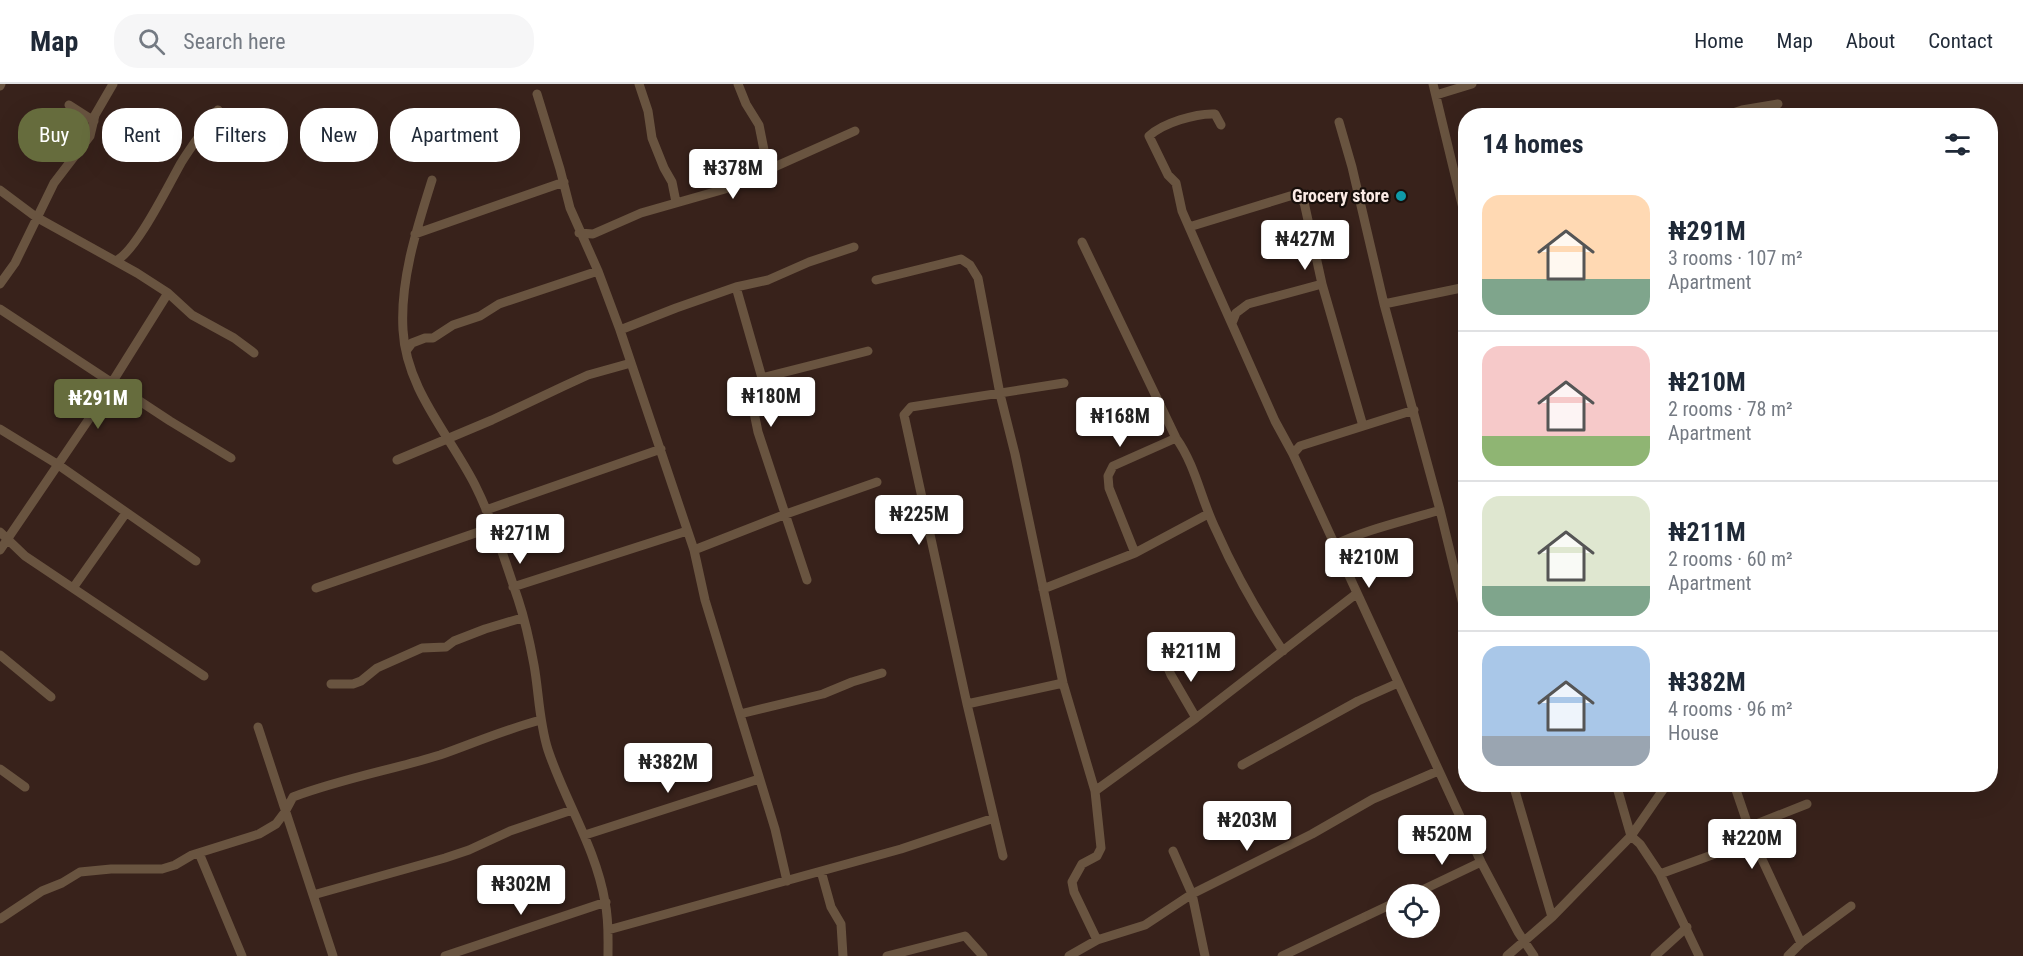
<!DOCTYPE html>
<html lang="en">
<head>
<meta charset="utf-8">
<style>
	:root { --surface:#fff; --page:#f6f6f7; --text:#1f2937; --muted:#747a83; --line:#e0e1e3; --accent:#666c3d }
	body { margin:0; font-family:"Roboto Condensed",sans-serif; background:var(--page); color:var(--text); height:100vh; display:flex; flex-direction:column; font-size:22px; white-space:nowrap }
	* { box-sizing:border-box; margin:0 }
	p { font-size:20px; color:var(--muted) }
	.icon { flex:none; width:33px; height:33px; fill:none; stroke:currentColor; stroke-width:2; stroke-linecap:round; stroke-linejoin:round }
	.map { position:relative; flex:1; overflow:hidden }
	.side { position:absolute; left:1458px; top:24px; width:540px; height:684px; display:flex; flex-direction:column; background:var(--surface); border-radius:24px; box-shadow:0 6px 24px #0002 }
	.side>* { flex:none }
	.guide { position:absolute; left:18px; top:24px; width:570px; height:54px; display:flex; gap:12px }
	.buttons { position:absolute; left:1386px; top:800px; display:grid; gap:12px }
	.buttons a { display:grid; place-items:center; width:54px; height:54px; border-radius:50%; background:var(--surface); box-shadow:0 6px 24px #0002; font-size:30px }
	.price { position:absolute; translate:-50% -51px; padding:0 14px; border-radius:6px; background:#fff; color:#222; font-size:20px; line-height:39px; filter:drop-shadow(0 2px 3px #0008) }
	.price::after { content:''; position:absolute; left:50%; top:36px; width:18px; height:14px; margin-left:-9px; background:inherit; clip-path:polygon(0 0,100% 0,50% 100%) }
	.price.active { background:var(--accent); color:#fff }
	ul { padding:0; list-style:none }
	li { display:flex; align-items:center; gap:18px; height:150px; padding:0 24px }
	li+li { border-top:2px solid var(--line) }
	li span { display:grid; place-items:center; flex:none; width:168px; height:120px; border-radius:18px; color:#555 }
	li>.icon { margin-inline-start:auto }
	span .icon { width:72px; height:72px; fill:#fffc; stroke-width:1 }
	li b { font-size:26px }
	h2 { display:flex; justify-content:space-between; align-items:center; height:72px; padding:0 24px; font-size:26px }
	.pill { padding:0 21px; border-radius:24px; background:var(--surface); box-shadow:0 6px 24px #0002; font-size:21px; line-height:54px }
	.pill.active { background:var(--accent); color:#fff }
	header { display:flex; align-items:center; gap:36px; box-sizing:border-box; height:84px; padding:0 30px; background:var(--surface); border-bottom:2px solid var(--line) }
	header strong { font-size:28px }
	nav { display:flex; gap:33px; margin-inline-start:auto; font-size:21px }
	.search { width:420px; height:54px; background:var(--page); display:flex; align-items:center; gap:15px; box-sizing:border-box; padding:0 21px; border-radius:24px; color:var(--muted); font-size:22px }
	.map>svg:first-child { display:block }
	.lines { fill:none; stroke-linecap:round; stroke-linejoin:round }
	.minor { stroke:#695440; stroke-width:9 }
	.culture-dot { fill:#0f9aa8; stroke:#180f0b; stroke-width:2 }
	.labels { text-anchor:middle; stroke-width:4.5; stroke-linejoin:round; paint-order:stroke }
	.poi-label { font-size:18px; font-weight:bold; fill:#fbebe6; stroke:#180f0b; text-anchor:end }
</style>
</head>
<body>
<header>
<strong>Map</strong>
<div class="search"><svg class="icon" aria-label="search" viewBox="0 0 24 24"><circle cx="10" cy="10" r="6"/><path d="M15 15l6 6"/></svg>Search here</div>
<nav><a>Home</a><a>Map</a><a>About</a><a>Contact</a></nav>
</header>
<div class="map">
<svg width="2023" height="872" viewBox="0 0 2023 872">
	<rect width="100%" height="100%" fill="#38221b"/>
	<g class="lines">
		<!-- minor -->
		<path class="minor" d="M639 0 648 27 652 54 664 84 672 98 676 118
			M738 0 746 20 759 41 768 86
			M1433 0 1466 137
			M0 2 1 0
			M537 10 560 85 570 124 598 187 620 246 694 466 705 516 775 745 787 797
			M1436 11 1472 0
			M69 21 94 37
			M1724 32 1742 26 1778 20
			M1339 38 1352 83 1384 220 1440 426 1466 533
			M1221 41 1215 30C1196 29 1163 39 1149 52L1168 91 1176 99 1182 127 1206 182 1275 337 1293 370 1481 778 1518 848 1534 872
			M432 96C417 144 400 195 403 246 406 305 449 350 475 401 493 437 505 477 518 515 525 536 530 559 534 581 539 609 539 638 548 666 565 717 596 764 605 818 609 836 608 854 608 872
			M0 106 36 133 137 189 168 209 192 231 234 254 254 269
			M1189 143 1290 112H1295L1304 118 1322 200 1363 342
			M579 149 593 150 641 129 725 105 855 47
			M415 150 564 98
			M1082 158 1176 354C1196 382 1201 416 1216 446 1235 489 1257 528 1283 567
			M115 177C135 170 169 100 181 79 192 61 206 43 218 26
			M876 196 961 175 970 181 978 194 1000 310 1015 370 1063 599 1095 707 1101 764 1097 772 1082 780 1072 798 1074 808 1097 856
			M0 200 15 179 54 99 90 52 95 31 113 0
			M736 203 762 294 760 299 752 303 750 309 758 348 807 496
			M1384 220 1466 203
			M0 225 170 337 231 374
			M1232 239 1236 229 1248 220 1322 200
			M620 246 676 224 736 203 768 196 809 178 854 163
			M406 267 412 259 425 254H433L453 241 480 232 499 220 598 187
			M762 294 868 267
			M0 345 57 380 196 477
			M1293 370 1300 362 1414 326
			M397 376 492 336 564 302 588 291 631 279
			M486 426 661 365
			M0 448 25 472 204 592
			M1334 461C1367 445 1405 437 1440 426
			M0 466 91 332 168 209
			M694 466 786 430 877 398
			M1135 469 1109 404 1108 392 1113 382 1176 354
			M513 503 687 447
			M73 504 126 429
			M316 504 493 443
			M1043 505 1135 469 1208 430
			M0 571 51 613
			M1164 575 1171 591 1196 634
			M331 600H353L361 597 377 584 422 564 446 563 454 557 485 545 522 534
			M967 620 1063 599
			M740 630 823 610 852 598 882 589
			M258 643 333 872
			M1242 681 1358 617 1398 599
			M0 685 25 703
			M1513 700 1552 833
			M1616 700 1631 752 1640 760 1660 790 1699 872
			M1734 700 1753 756 1801 859
			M1095 707 1196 634 1356 510
			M1749 743 1807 720
			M585 751 759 695
			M1173 767 1192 810 1205 872
			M199 769 242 872
			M1003 772 967 620 904 331 911 323 1064 299
			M821 787 831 823 841 840 843 872
			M1660 790 1753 756
			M1414 810 1481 778
			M313 811 445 774 469 766 510 747 572 726
			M0 835 42 807 62 799 80 788 111 785H162L175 781 192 771 259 750 276 740 285 728 293 713C341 695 391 686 440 671 474 659 506 645 541 636
			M608 846 901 765 994 734
			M445 872 606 818
			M887 872 965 852 983 872
			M1069 872 1097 856 1145 841 1192 810 1312 750 1373 715 1438 687
			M1282 872 1396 818
			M1507 872 1552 833 1631 752 1667 700
			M1655 872 1687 843
			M1788 872 1801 859 1851 822"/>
	</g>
	<!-- markers -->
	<circle class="culture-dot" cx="1401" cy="112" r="6"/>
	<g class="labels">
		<!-- poi labels -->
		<g class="poi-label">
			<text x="1389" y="118">Grocery store</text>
		</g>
	</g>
</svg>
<div class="buttons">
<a><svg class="icon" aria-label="locate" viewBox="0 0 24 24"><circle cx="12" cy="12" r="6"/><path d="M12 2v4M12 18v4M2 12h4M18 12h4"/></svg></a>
</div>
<b class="price" style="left:733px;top:116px">₦378M</b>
<b class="price" style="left:1305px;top:187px">₦427M</b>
<b class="price" style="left:771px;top:344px">₦180M</b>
<b class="price active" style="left:98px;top:346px">₦291M</b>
<b class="price" style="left:1120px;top:364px">₦168M</b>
<b class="price" style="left:919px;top:462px">₦225M</b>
<b class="price" style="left:520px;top:481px">₦271M</b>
<b class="price" style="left:1369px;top:505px">₦210M</b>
<b class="price" style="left:1191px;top:599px">₦211M</b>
<b class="price" style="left:668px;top:710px">₦382M</b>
<b class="price" style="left:1247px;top:768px">₦203M</b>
<b class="price" style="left:1442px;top:782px">₦520M</b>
<b class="price" style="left:1752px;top:786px">₦220M</b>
<b class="price" style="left:521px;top:832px">₦302M</b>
<div class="guide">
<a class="pill active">Buy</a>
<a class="pill">Rent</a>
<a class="pill">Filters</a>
<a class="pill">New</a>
<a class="pill">Apartment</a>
</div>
<section class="side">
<h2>14 homes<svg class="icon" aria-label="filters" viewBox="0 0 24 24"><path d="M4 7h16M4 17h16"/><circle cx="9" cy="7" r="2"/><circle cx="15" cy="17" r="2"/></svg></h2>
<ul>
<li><span style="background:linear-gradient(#ffd9b3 70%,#7fa58c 0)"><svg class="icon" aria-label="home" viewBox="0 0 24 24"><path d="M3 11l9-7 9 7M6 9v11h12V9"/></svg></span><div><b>₦291M</b><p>3 rooms · 107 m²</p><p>Apartment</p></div></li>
<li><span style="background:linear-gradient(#f6c9c9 75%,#8fb573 0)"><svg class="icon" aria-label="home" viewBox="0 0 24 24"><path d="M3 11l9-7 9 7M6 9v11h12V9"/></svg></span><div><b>₦210M</b><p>2 rooms · 78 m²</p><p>Apartment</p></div></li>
<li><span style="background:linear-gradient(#dfe7d0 75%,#7fa58c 0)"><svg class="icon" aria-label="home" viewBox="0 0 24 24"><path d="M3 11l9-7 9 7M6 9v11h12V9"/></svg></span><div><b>₦211M</b><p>2 rooms · 60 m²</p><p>Apartment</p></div></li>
<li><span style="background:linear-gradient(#a9c7e8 75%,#9aa5b1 0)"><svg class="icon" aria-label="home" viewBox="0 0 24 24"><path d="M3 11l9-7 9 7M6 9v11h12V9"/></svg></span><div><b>₦382M</b><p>4 rooms · 96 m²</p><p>House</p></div></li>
</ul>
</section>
</div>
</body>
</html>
